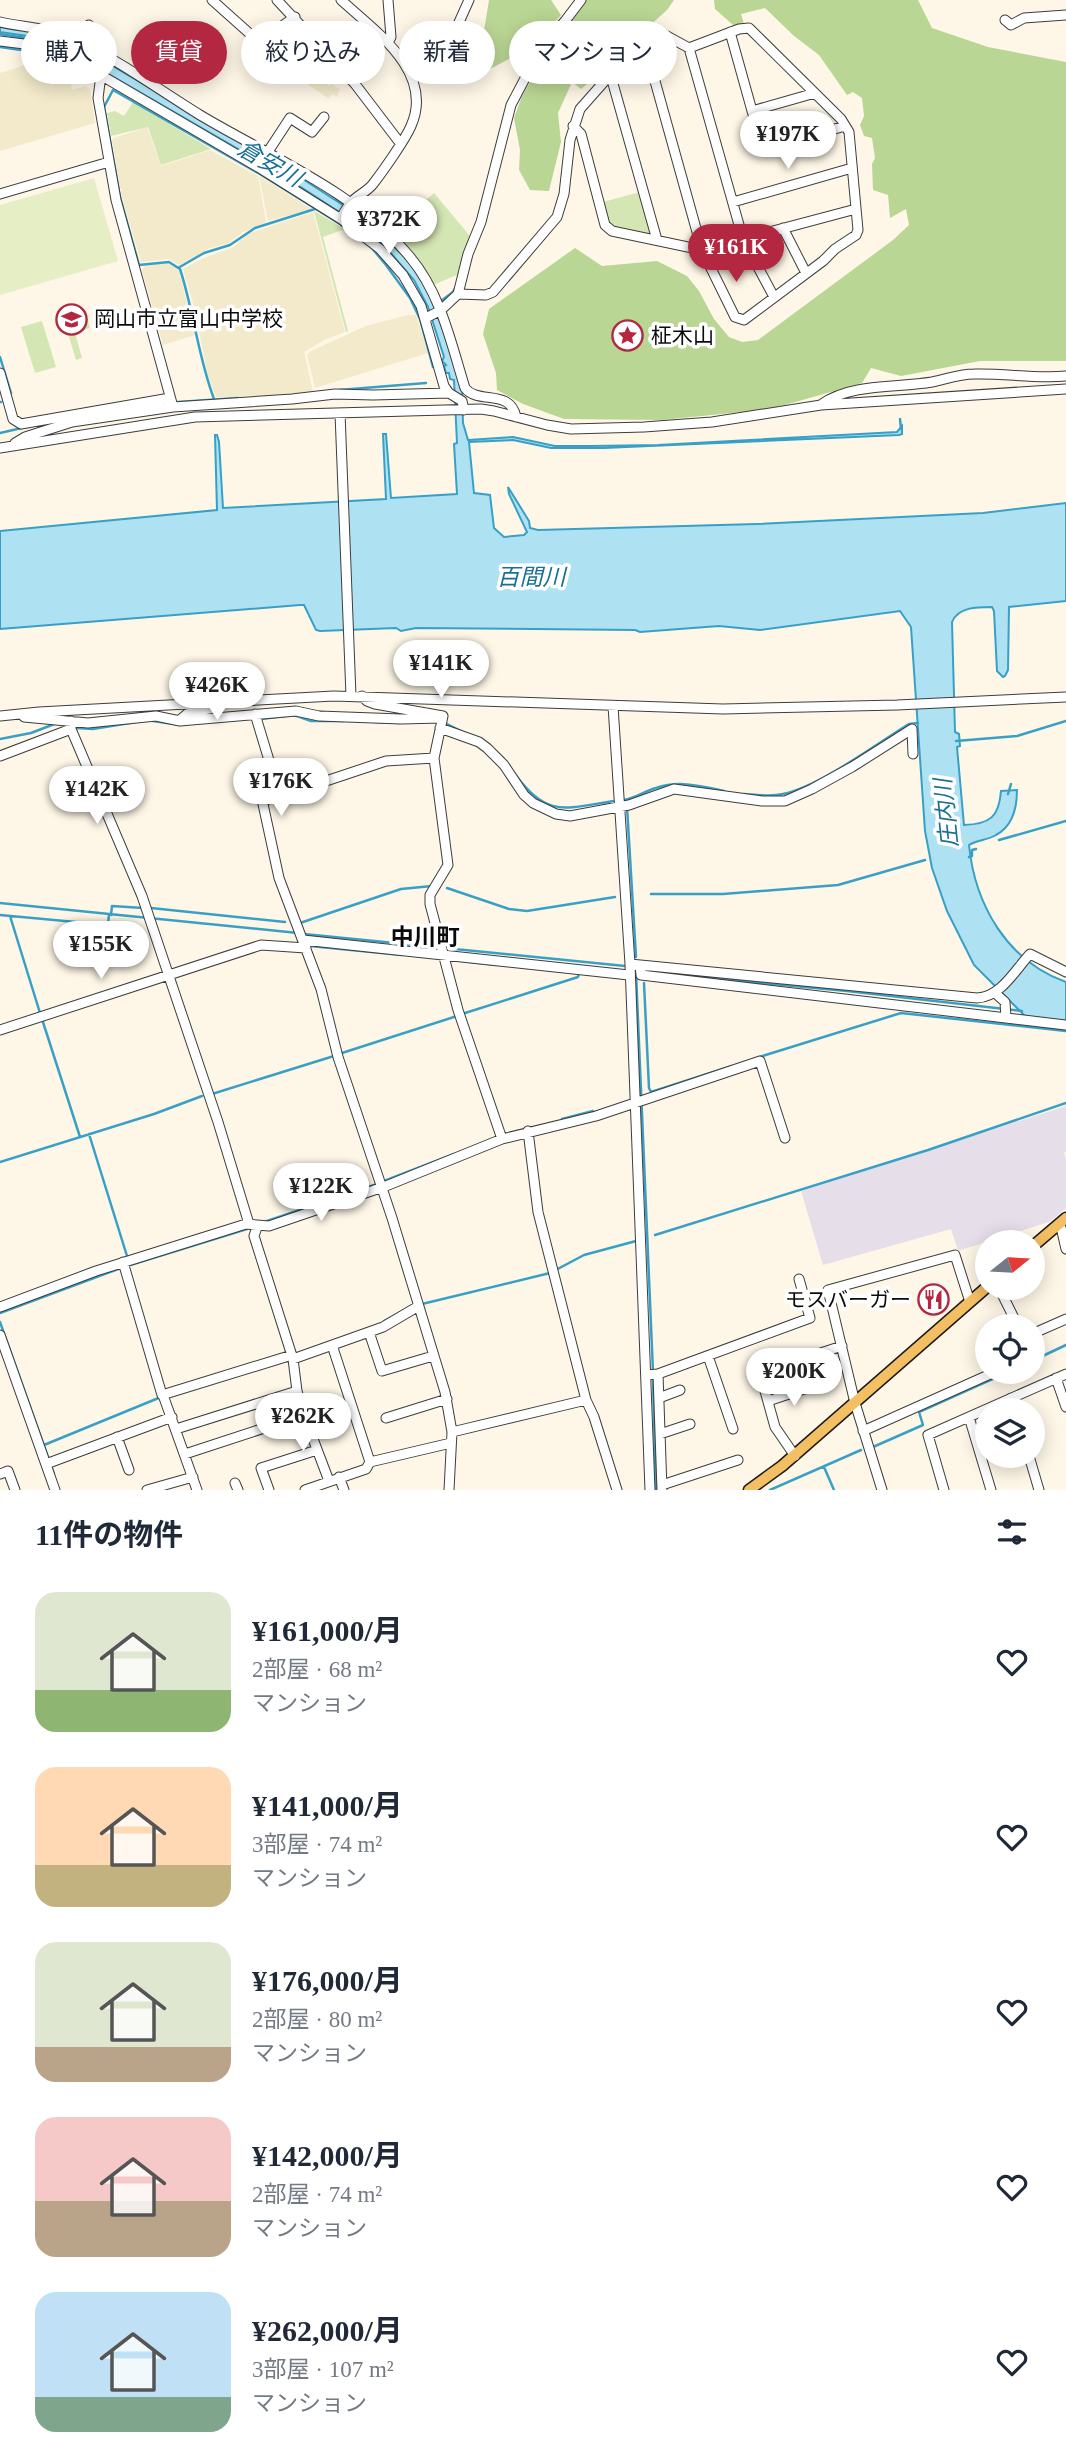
<!DOCTYPE html>
<html lang="ja">
<head>
<meta charset="utf-8">
<style>
	:root { --surface:#fff; --page:#f6f6f7; --text:#1f2937; --muted:#747a83; --accent:#b32840 }
	body { margin:0; font-family:"Times New Roman","Noto Sans JP",serif; background:var(--page); color:var(--text); height:100vh; display:flex; flex-direction:column; font-size:26px; white-space:nowrap }
	* { box-sizing:border-box; margin:0 }
	p { font-size:23px; color:var(--muted) }
	.icon { flex:none; width:38px; height:38px; fill:none; stroke:currentColor; stroke-width:2; stroke-linecap:round; stroke-linejoin:round }
	.map { position:relative; height:1490px; overflow:hidden }
	.details { display:flex; flex-direction:column; background:var(--surface); flex:1 }
	.details>* { flex:none }
	.guide { position:absolute; left:21px; top:21px; width:700px; height:63px; display:flex; gap:14px }
	.needle { width:46px; rotate:72deg }
	.buttons { position:absolute; left:975px; top:1230px; display:grid; gap:14px }
	.buttons a { display:grid; place-items:center; width:70px; height:70px; border-radius:50%; background:var(--surface); box-shadow:0 4px 18px #0003; font-size:35px }
	.price { position:absolute; translate:-50% -60px; padding:0 16px; border-radius:24px; background:#fff; color:#222; font-size:23px; line-height:46px; filter:drop-shadow(0 2px 4px #0008) }
	.price::after { content:''; position:absolute; left:50%; top:42px; width:21px; height:16px; margin-left:-10px; background:inherit; clip-path:polygon(0 0,100% 0,50% 100%) }
	.price.on { background:var(--accent); color:#fff }
	ul { padding:0; list-style:none }
	li { display:flex; align-items:center; gap:21px; height:175px; padding:0 35px }
	li span { display:grid; place-items:center; flex:none; width:196px; height:140px; border-radius:21px; color:#555 }
	li>.icon { margin-inline-start:auto }
	span .icon { width:84px; height:84px; fill:#fffc; stroke-width:1 }
	li b { font-size:30px }
	h2 { display:flex; justify-content:space-between; align-items:center; height:84px; padding:0 35px; font-size:30px }
	.pill { padding:0 24px; border-radius:32px; background:var(--surface); box-shadow:0 4px 18px #0003; font-size:24px; line-height:63px }
	.pill.on { background:var(--accent); color:#fff }
	.map>svg:first-child { display:block }
	.industrial { fill:#e6dee9 }
	.farmland { fill:#f2eaca }
	.green { fill:#d4e6b4 }
	.forest { fill:#bad694 }
	.pitch { fill:#e5eec5 }
	.water { fill:#aee2f3; stroke:#38a0c7; stroke-width:2 }
	.lines { fill:none; stroke-linecap:round; stroke-linejoin:round }
	.stream { stroke:#38a0c7; stroke-width:2.5 }
	.minor-casing { stroke:#3d3d3d; stroke-width:11 }
	.major-casing { stroke:#1b1b1b; stroke-width:13 }
	.minor { stroke:#fff; stroke-width:9 }
	.major { stroke:#f4be62; stroke-width:10 }
	.labels { text-anchor:middle; stroke-width:7; stroke-linejoin:round; paint-order:stroke }
	.poi-label { font-size:21px; fill:#0a0a0a; stroke:#fff; text-anchor:start }
	.water-label { font-size:23px; font-style:italic; fill:#196f95; stroke:#fff }
	.neighbourhood-label { font-size:23px; font-weight:bold; fill:#0a0a0a; stroke:#fff }
</style>
</head>
<body>
<div class="map">
<svg width="1066" height="1490" viewBox="0 0 1066 1490">
	<rect width="100%" height="100%" fill="#fef7e7"/>
	<!-- industrial -->
	<path class="industrial" d="M1066 1106V1152L1064 1153 1066 1159V1208L1049 1222 958 1251 951 1229 823 1265 801 1191Z"/>
	<!-- farmland -->
	<path class="farmland" d="M51 57 85 74 70 79 72 90 87 86V89L90 88 95 123 0 151V73Z
		M305 67 329 86 331 84 340 89 337 97 332 94 329 99 297 77Z
		M147 127 161 166 210 150 258 176 266 222 243 232 229 243 210 248 179 265 169 259 141 262 121 194 122 189 120 188 112 140 114 138Z
		M259 176 312 209 268 221Z
		M313 212 345 332 324 340 304 352 313 392 274 396 216 397 208 376 194 306 183 269 201 259 234 247 247 234Z
		M165 263 172 264 179 271 195 335 163 345 142 270 145 266Z
		M408 315H416L428 353 315 388 307 355 311 351 366 326Z"/>
	<!-- green -->
	<path class="green" d="M133 102 211 149 161 165 148 127 111 136 107 113 115 111 124 116Z
		M640 192 651 233 648 235C616 228 612 235 603 202Z
		M434 193 470 236 457 275 433 285 400 241 416 229 397 209 403 203 413 211Z
		M314 211 345 229 323 237 348 331 346 332Z
		M85 311 90 328 75 333 82 358 76 360 63 317Z
		M42 321 56 367 35 373 21 327Z"/>
	<!-- forest -->
	<path class="forest" d="M489 0H551L561 15 532 47 484 72 482 43Z
		M586 0H674L667 10 627 46 590 62 591 81 581 89 572 82 558 113 561 142 549 191 530 190 519 170 520 150 514 118 522 96 556 37Z
		M714 0H918L932 28 988 47 1066 62V361H980L901 376 871 368 862 383 771 409 662 420 564 419 523 404 497 390 496 373 483 334 489 309 575 248 602 266 657 261 687 276 699 291 714 319 729 337 742 342 758 340 893 240 909 225 906 209 890 218 888 195 873 190 872 164 875 158 872 138 864 136 860 125 864 116 862 98 853 92 847 95 819 55 794 36 765 8 741 14 744 24 733 25 715 9Z"/>
	<!-- pitch -->
	<path class="pitch" d="M94 178 118 261 0 295V205Z"/>
	<!-- water -->
	<path class="water" d="M0 26 42 33 82 48 278 163 372 224 410 262 437 307 462 385 463 423 468 440 513 437 555 446H590L658 445 897 432 902 426V434L899 435 604 448H551L513 440 469 442 474 493 490 495 494 528 504 537 524 535 527 532 509 494 508 487 529 521 530 528 538 530 757 524 983 513 1066 503V601L1009 607 1008 670 1005 676 1003 677 997 671 994 611 992 607C977 607 958 607 952 622L955 732 959 734 960 746 957 747 964 825C990 824 999 817 1001 791L1017 790C1017 808 1013 826 996 835 988 840 977 840 969 845 975 905 1007 961 1066 982V1021L1026 1017 974 965 947 911 932 868 925 831 911 627 900 611 760 630 719 626 640 632 635 630 416 628 401 631 396 628 320 631 316 630 304 605H300L0 629V531L217 510 215 435H217L219 442 223 508 386 499 383 434H386L391 498 457 494 454 444 457 443 454 380 450 379 449 373H446L444 366 446 365 442 361 444 357 428 307 414 280 389 251 367 230 276 171 86 61C66 39 28 36 0 32Z"/>
	<g class="lines">
		<!-- stream -->
		<path class="stream" d="M0 34 45 41 84 56
			M0 47 42 53 84 72
			M178 268 204 253 230 245 255 228 315 209
			M441 301 453 292 456 287
			M0 357 11 393
			M339 390 426 383
			M214 399C198 357 194 312 180 269L169 262 139 265 120 197 104 107 113 90 260 174 340 224 371 247 386 265 410 298 420 319 433 367
			M0 402H1
			M178 402 238 398
			M900 419 901 429
			M0 433 26 427
			M261 719 294 715 311 721H344
			M153 721 181 725
			M375 722 400 723
			M447 724 465 733
			M76 728 93 729 136 722
			M0 739 31 733 57 723
			M956 741 1017 736 1066 721
			M490 746 503 758
			M515 774C547 819 566 808 614 801
			M744 794C757 795 770 797 783 794 819 787 876 744 909 724L918 723
			M1008 794 1011 784
			M624 800C636 798 645 791 656 788 679 780 701 786 724 791
			M627 807 636 957
			M999 840 1066 821
			M969 857 972 856V850L976 849
			M447 888 509 909 527 911 615 897
			M651 894H723L838 885 925 860
			M0 903 298 933
			M151 908 285 922
			M0 915 108 925 109 914
			M111 915 112 906 143 908
			M10 916 40 1013
			M300 923 401 889 432 886
			M304 934 625 966
			M310 946 402 955
			M453 960 496 965
			M653 971 691 977
			M636 973 653 1372
			M698 977 847 991 1022 1011
			M644 983 649 1088 651 1092 732 1066
			M462 1014 578 977 579 973
			M42 1019 80 1137
			M342 1053 457 1016
			M759 1057 901 1013 1066 1031
			M212 1094 334 1056
			M562 1119 593 1111
			M89 1134 127 1256
			M0 1162 154 1114 202 1096
			M384 1181 454 1154
			M264 1222 377 1184
			M655 1235 928 1150 1066 1103
			M127 1266 247 1229
			M422 1304 550 1273 584 1255 636 1241
			M0 1313 121 1268
			M384 1321 412 1306
			M0 1322 54 1474
			M1032 1361 1066 1345
			M653 1379 656 1490
			M44 1445 161 1397
			M873 1447 923 1425 919 1412 1008 1372
			M824 1467 834 1490
			M770 1490 861 1450"/>
		<defs>
			<path id="minor" d="M212 0 259 42 295 17
				M277 0 355 84 400 143
				M388 0 391 37 388 43
				M1005 20 1011 25 1024 18 1066 15
				M0 22C21 27 42 27 62 35 110 53 156 88 200 115 272 158 355 191 410 257 441 294 451 343 465 388 478 405 510 388 516 417
				M730 32 761 143 769 148 845 126
				M643 38 702 250 735 317 744 320 823 261 835 249 856 235 858 230 849 132 841 119 749 28 739 29 689 48
				M0 41 48 47 68 56 258 167 341 219 380 249 403 275 421 306 444 386 449 393 462 401 464 410
				M78 42 89 25
				M610 73 657 240
				M101 75 98 98 116 200 173 407
				M412 75 432 70 451 40 469 0
				M752 111 815 93
				M573 126 581 134 605 225 612 231 702 250 856 209
				M258 167 290 118 312 132 324 117
				M0 194 109 162
				M733 202 852 168
				M341 219C343 214 346 209 349 205 355 196 366 193 373 184 383 171 405 140 411 126 435 72 375 31 341 0
				M783 228 806 273
				M458 294 486 295 493 292 557 217 564 194 570 140 580 109 648 32 656 30 689 48 743 239 774 297
				M426 318 441 310 458 294 468 254 481 222 511 105 542 46 565 21 581 0
				M0 373 13 419 21 424 170 398
				M822 404C852 383 897 388 932 382 946 379 960 374 974 374 1005 373 1035 379 1066 376
				M340 413 351 696
				M15 443 25 437 72 422 173 407 292 399 335 394 373 395 449 393
				M0 448 195 417 481 409 494 411 547 425 571 429 644 427 712 422 821 405 1066 389
				M362 696 367 701 375 704 443 716 434 758 448 865 430 895V904L458 1010 502 1139
				M613 706 630 964 650 1490
				M255 714 278 790 277 795 264 801 263 804 279 878 321 989 338 1057 392 1218 445 1392 452 1432 449 1490
				M0 716 39 712 334 696 723 709 897 705 1066 697
				M24 717 88 723 156 716 180 721 296 711 319 716 401 719 441 718
				M181 719 187 714 217 707 220 701
				M71 721V729L142 896 218 1122 249 1224
				M440 728 479 742 487 748 504 765 524 795 533 803 556 814 570 816 629 805 674 789 762 801H785L812 789 852 767 912 729 913 754
				M0 756 71 729
				M277 795H284L386 761 434 758
				M303 940 629 975
				M630 964 977 998C1001 997 1015 970 1030 954L1066 972
				M640 965 641 975 1066 1025
				M995 993 1005 1002 1006 1018
				M0 1030 261 945 306 948
				M528 1131 538 1212 586 1400
				M1060 1223 1066 1249
				M257 1227 254 1236 293 1359 297 1391 304 1415 329 1481
				M123 1262 162 1395 292 1355
				M999 1288 1018 1326
				M0 1307 96 1271 246 1224 269 1226 386 1186 502 1139 596 1116 760 1061 785 1138
				M369 1332 382 1371 433 1356
				M1032 1334 1066 1319
				M0 1335 55 1490
				M332 1345 370 1462
				M708 1356 733 1429
				M293 1359 383 1327 417 1307
				M658 1374 662 1490
				M646 1375 658 1374 810 1318 799 1279
				M1056 1378 1066 1407
				M163 1395 197 1490
				M659 1398 680 1390
				M1011 1398 1015 1410
				M768 1401 810 1387
				M969 1417 991 1490
				M386 1418 447 1399
				M176 1429 297 1391
				M863 1431 995 1372
				M452 1432 586 1400 594 1417 617 1490
				M660 1434 690 1424
				M117 1437 129 1470
				M185 1454 304 1415
				M795 1456 775 1427 760 1373 842 1346
				M1029 1456 1039 1490
				M46 1464 172 1417
				M0 1474 8 1471 15 1490
				M339 1477 344 1490
				M235 1483 238 1490
				M662 1485 738 1460
				M147 1490 193 1477
				M269 1490 261 1468 317 1450
				M305 1490 366 1469 370 1462 451 1443
				M882 1490 855 1403 828 1290 955 1255 970 1302
				M944 1490 928 1435 1066 1374"/>
			<path id="major" d="M1032 1247 1066 1218
				M749 1490 782 1466 987 1287"/>
		</defs>
		<!-- minor casing -->
		<use href="#minor" class="minor-casing"/>
		<!-- major casing -->
		<use href="#major" class="major-casing"/>
		<!-- minor -->
		<use href="#minor" class="minor"/>
		<!-- major -->
		<use href="#major" class="major"/>
	</g>
	<!-- icons -->
	<defs>
		<symbol id="school-ring" viewBox="-11 -11 22 22"><circle r="9.5" fill="#fff" stroke="#b32840" stroke-width="1.5"/><path d="M0-5L7-2L0 1L-7-2ZM-4 1L0 2.5L4 1V4Q0 6-4 4Z" fill="#b32840"/></symbol>
		<symbol id="sight-ring" viewBox="-11 -11 22 22"><circle r="9.5" fill="#fff" stroke="#b32840" stroke-width="1.5"/><path d="M0-6L1.8-2.2L6-1.7L2.9 1.2L3.7 5.4L0 3.3L-3.7 5.4L-2.9 1.2L-6-1.7L-1.8-2.2Z" fill="#b32840"/></symbol>
		<symbol id="restaurant-ring" viewBox="-11 -11 22 22"><circle r="9.5" fill="#fff" stroke="#b32840" stroke-width="1.5"/><path d="M-5-6h1v4h1v-4h1v4h1v-4h1v5L-1.5 .5V6h-2V.5L-5-1ZM5-6V6H3V1.5H1.5Q1.5-4 5-6Z" fill="#b32840"/></symbol>
	</defs>
	<g fill-rule="evenodd">
		<use href="#school-ring" x="54" y="302" width="35" height="35"/>
		<use href="#sight-ring" x="610" y="318" width="35" height="35"/>
		<use href="#restaurant-ring" x="916" y="1282" width="35" height="35"/>
	</g>
	<g class="labels">
		<!-- poi labels -->
		<g class="poi-label">
			<text x="94" y="326">岡山市立富山中学校</text>
			<text x="651" y="343">柾木山</text>
			<text x="911" y="1307" text-anchor="end">モスバーガー</text>
		</g>
		<!-- water labels -->
		<g class="water-label">
			<text transform="translate(270 163) rotate(30)" y="8">倉安川</text>
			<text x="531" y="585">百間川</text>
			<text transform="translate(946 813) rotate(-96)" y="8">庄内川</text>
		</g>
		<!-- neighbourhood labels -->
		<g class="neighbourhood-label">
			<text x="425" y="945">中川町</text>
		</g>
	</g>
</svg>
<div class="buttons">
<a><svg class="needle" viewBox="-14 -14 28 28"><path d="M0-13l5 13h-10z" fill="#e53935"/><path d="M0 13l5-13h-10z" fill="#747a83"/></svg></a>
<a><svg class="icon" aria-label="locate" viewBox="0 0 24 24"><circle cx="12" cy="12" r="6"/><path d="M12 2v4M12 18v4M2 12h4M18 12h4"/></svg></a>
<a><svg class="icon" aria-label="layers" viewBox="0 0 24 24"><path d="M12 4l9 5-9 5-9-5zM3 14l9 5 9-5"/></svg></a>
</div>
<b class="price" style="left:788px;top:171px">¥197K</b>
<b class="price" style="left:389px;top:256px">¥372K</b>
<b class="price on" style="left:736px;top:284px">¥161K</b>
<b class="price" style="left:441px;top:700px">¥141K</b>
<b class="price" style="left:217px;top:722px">¥426K</b>
<b class="price" style="left:281px;top:818px">¥176K</b>
<b class="price" style="left:97px;top:826px">¥142K</b>
<b class="price" style="left:101px;top:981px">¥155K</b>
<b class="price" style="left:321px;top:1223px">¥122K</b>
<b class="price" style="left:794px;top:1408px">¥200K</b>
<b class="price" style="left:303px;top:1453px">¥262K</b>
<div class="guide">
<a class="pill">購入</a>
<a class="pill on">賃貸</a>
<a class="pill">絞り込み</a>
<a class="pill">新着</a>
<a class="pill">マンション</a>
</div>
</div>
<section class="details">
<h2>11件の物件<svg class="icon" aria-label="filters" viewBox="0 0 24 24"><path d="M4 7h16M4 17h16"/><circle cx="9" cy="7" r="2"/><circle cx="15" cy="17" r="2"/></svg></h2>
<ul>
<li><span style="background:linear-gradient(#dfe7d0 70%,#8fb573 0)"><svg class="icon" aria-label="home" viewBox="0 0 24 24"><path d="M3 11l9-7 9 7M6 9v11h12V9"/></svg></span><div><b>¥161,000/月</b><p>2部屋 · 68 m²</p><p>マンション</p></div><svg class="icon" aria-label="heart" viewBox="0 0 24 24"><path d="M12 20l-8-8c-3-5 5-10 8-4 3-6 11-1 8 4z"/></svg></li>
<li><span style="background:linear-gradient(#ffd9b3 70%,#c2b280 0)"><svg class="icon" aria-label="home" viewBox="0 0 24 24"><path d="M3 11l9-7 9 7M6 9v11h12V9"/></svg></span><div><b>¥141,000/月</b><p>3部屋 · 74 m²</p><p>マンション</p></div><svg class="icon" aria-label="heart" viewBox="0 0 24 24"><path d="M12 20l-8-8c-3-5 5-10 8-4 3-6 11-1 8 4z"/></svg></li>
<li><span style="background:linear-gradient(#dfe7d0 75%,#b9a48a 0)"><svg class="icon" aria-label="home" viewBox="0 0 24 24"><path d="M3 11l9-7 9 7M6 9v11h12V9"/></svg></span><div><b>¥176,000/月</b><p>2部屋 · 80 m²</p><p>マンション</p></div><svg class="icon" aria-label="heart" viewBox="0 0 24 24"><path d="M12 20l-8-8c-3-5 5-10 8-4 3-6 11-1 8 4z"/></svg></li>
<li><span style="background:linear-gradient(#f6c9c9 60%,#b9a48a 0)"><svg class="icon" aria-label="home" viewBox="0 0 24 24"><path d="M3 11l9-7 9 7M6 9v11h12V9"/></svg></span><div><b>¥142,000/月</b><p>2部屋 · 74 m²</p><p>マンション</p></div><svg class="icon" aria-label="heart" viewBox="0 0 24 24"><path d="M12 20l-8-8c-3-5 5-10 8-4 3-6 11-1 8 4z"/></svg></li>
<li><span style="background:linear-gradient(#bfe0f5 75%,#7fa58c 0)"><svg class="icon" aria-label="home" viewBox="0 0 24 24"><path d="M3 11l9-7 9 7M6 9v11h12V9"/></svg></span><div><b>¥262,000/月</b><p>3部屋 · 107 m²</p><p>マンション</p></div><svg class="icon" aria-label="heart" viewBox="0 0 24 24"><path d="M12 20l-8-8c-3-5 5-10 8-4 3-6 11-1 8 4z"/></svg></li>
</ul>
</section>
</body>
</html>
